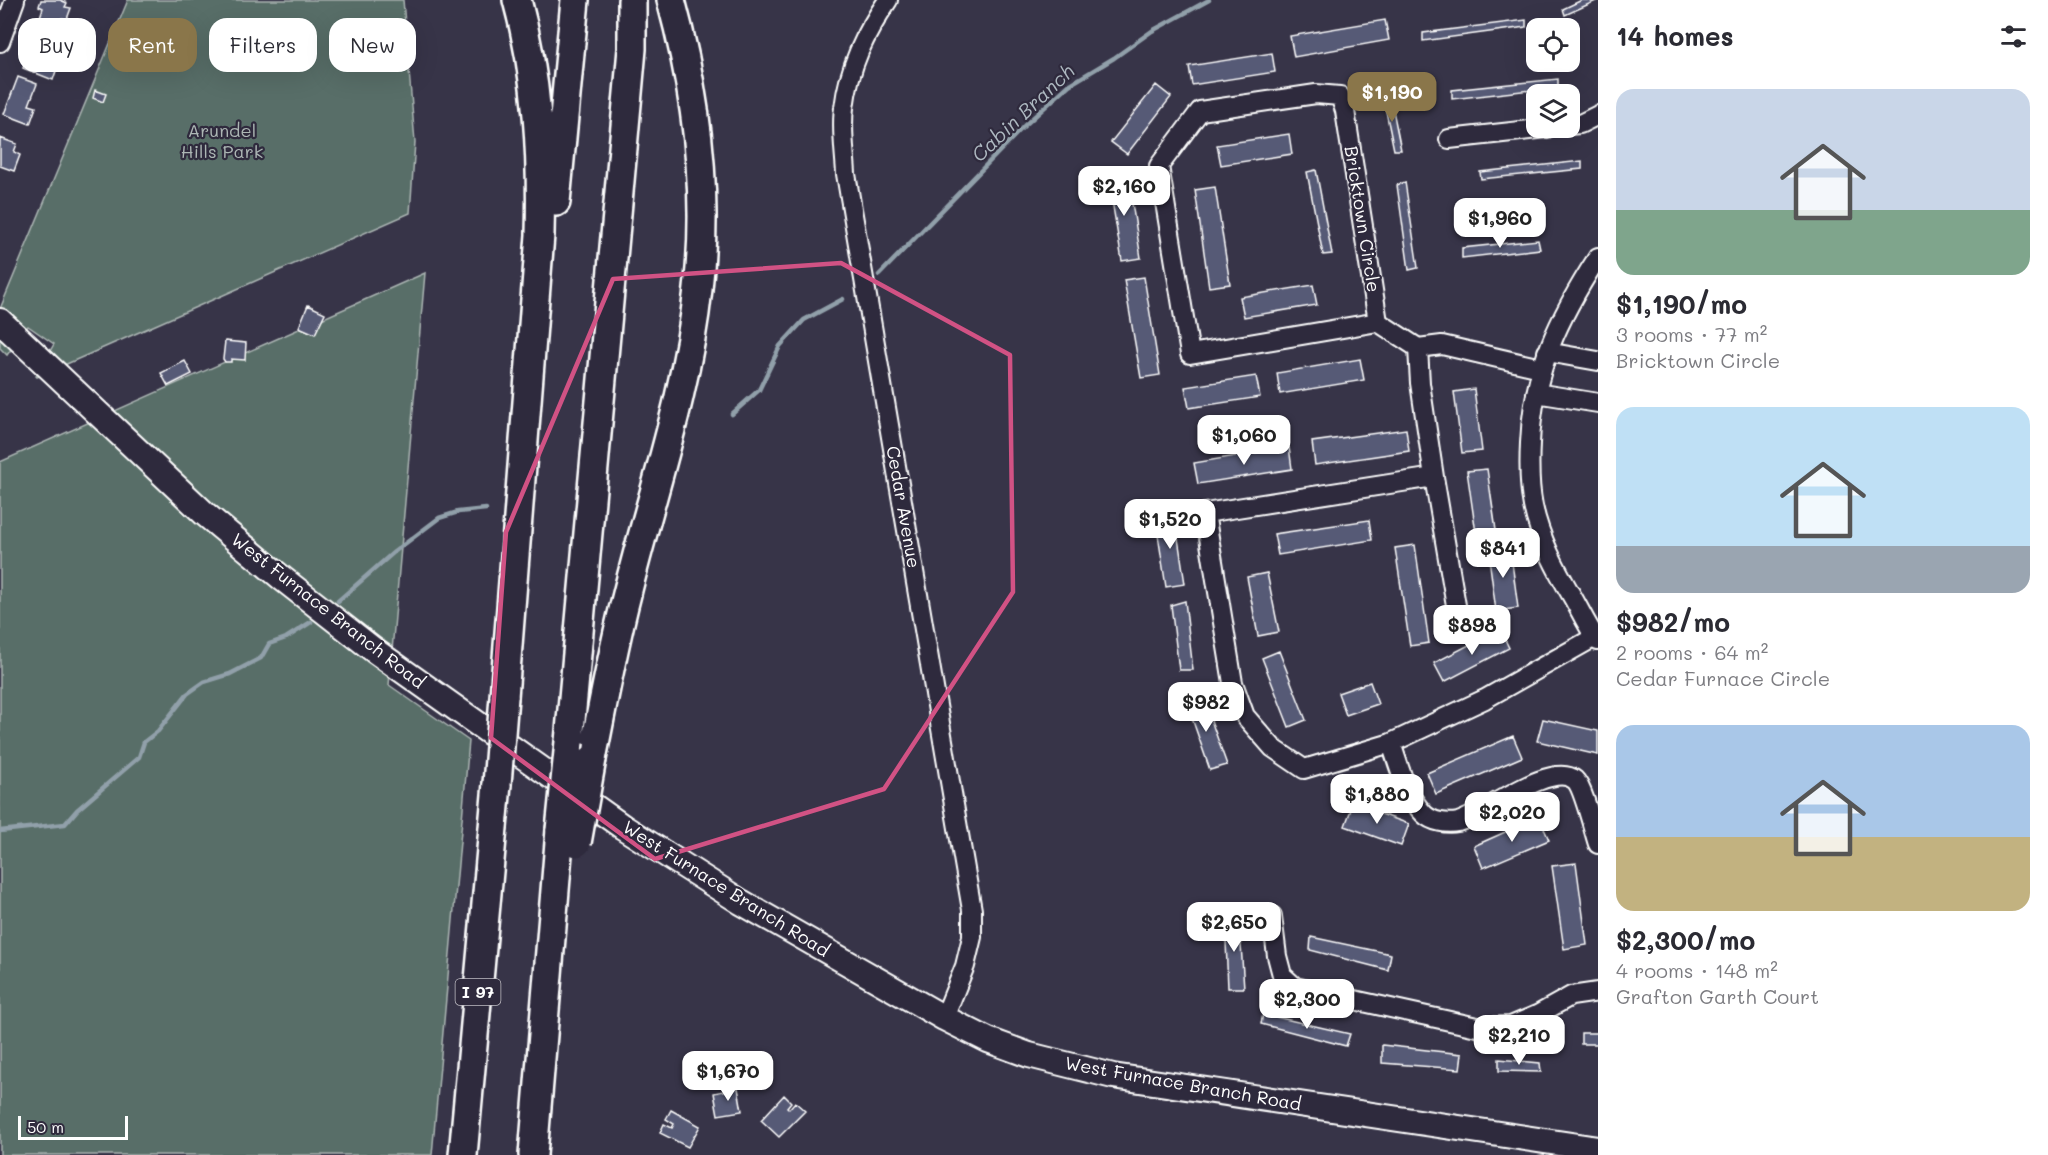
<!DOCTYPE html>
<html lang="en">
<head>
<meta charset="utf-8">
<style>
	:root { --surface:#fff; --page:#f2f2f3; --text:#2b2b33; --muted:#7c7c81; --accent:#8a764a }
	body { margin:0; font-family:Mali,sans-serif; background:var(--page); color:var(--text); height:100vh; display:flex; flex-direction:column; font-size:22px; white-space:nowrap }
	* { box-sizing:border-box; margin:0 }
	p { font-size:20px; color:var(--muted) }
	.icon { flex:none; width:33px; height:33px; fill:none; stroke:currentColor; stroke-width:2; stroke-linecap:round; stroke-linejoin:round }
	.map { position:relative; flex:1; overflow:hidden }
	.drawer { display:flex; flex-direction:column; background:var(--surface); width:450px }
	.drawer>* { flex:none }
	.guide { position:absolute; left:18px; top:18px; width:570px; height:54px; display:flex; gap:12px }
	.tools { position:absolute; left:1526px; top:18px; display:grid; gap:12px }
	.tools a { display:grid; place-items:center; width:54px; height:54px; border-radius:12px; background:var(--surface); box-shadow:0 6px 24px #0002; font-size:30px }
	.scale { position:absolute; left:18px; bottom:15px; width:110px; box-sizing:border-box; padding-left:6px; border:3px solid #fff; border-top:0; font-size:16px; line-height:21px; white-space:nowrap; color:#fff; -webkit-text-stroke:4px #2f2a3d; paint-order:stroke }
	.price { position:absolute; translate:-50% -51px; padding:0 14px; border-radius:12px; background:#fff; color:#222; font-size:20px; line-height:39px; filter:drop-shadow(0 2px 3px #0008) }
	.price::after { content:''; position:absolute; left:50%; top:36px; width:18px; height:14px; margin-left:-9px; background:inherit; clip-path:polygon(0 0,100% 0,50% 100%) }
	.price.active { background:var(--accent); color:#fff }
	ul { padding:0; list-style:none }
	li { display:grid; align-content:center; gap:12px; height:318px; padding:0 18px }
	li span { display:grid; place-items:center; height:186px; border-radius:18px; color:#555 }
	li>.icon { margin-inline-start:auto }
	span .icon { width:108px; height:108px; fill:#fffc; stroke-width:1 }
	li b { font-size:26px }
	h2 { display:flex; justify-content:space-between; align-items:center; height:72px; padding:0 18px; font-size:26px }
	.tag { padding:0 21px; border-radius:18px; background:var(--surface); box-shadow:0 6px 24px #0002; font-size:21px; line-height:54px }
	.tag.active { background:var(--accent); color:#fff }
	main { display:flex; flex:1; min-height:0 }
	.map>svg:first-child { display:block }
	.green { fill:#596e68; stroke:#acb6b4; stroke-width:1.5 }
	.lines { fill:none; stroke-linecap:round; stroke-linejoin:round }
	.stream { stroke:#91a0aa; stroke-width:4.5 }
	.building { fill:#575a76; stroke:#fff; stroke-width:1.5 }
	.minor-casing { stroke:#fff; stroke-width:22 }
	.major-casing { stroke:#fff; stroke-width:28 }
	.highway-casing { stroke:#fff; stroke-width:32 }
	.minor { stroke:#2f2a3d; stroke-width:18 }
	.major { stroke:#2f2a3d; stroke-width:24 }
	.highway { stroke:#2f2a3d; stroke-width:27 }
	.highway-bridge-casing { stroke:#fff; stroke-width:32; stroke-linecap:butt }
	.highway-bridge { stroke:#2f2a3d; stroke-width:27 }
	.marked { fill:none; stroke:#d15284; stroke-width:4.5; stroke-linejoin:round }
	.labels { text-anchor:middle; stroke-width:4.5; stroke-linejoin:round; paint-order:stroke }
	.shield { fill:#2f2a3d; stroke:#c1bfc5; stroke-width:1.5 }
	.shield-label { font-size:16px; font-weight:bold; fill:#fff }
	.park-label { font-size:18px; fill:#acb6b4; stroke:#2f2a3d }
	.street-label { font-size:18px; fill:#fff; stroke:#2f2a3d }
	.water-label { font-size:20px; font-style:italic; fill:#adb8c0; stroke:#2f2a3d }
</style>
</head>
<body>
<main>
<div class="map">
<svg width="1598" height="1155" viewBox="0 0 1598 1155">
	<rect width="100%" height="100%" fill="#373448"/>
	<filter id="ink" filterUnits="userSpaceOnUse"><feTurbulence type="fractalNoise" baseFrequency=".0167" numOctaves="2"/><feDisplacementMap in="SourceGraphic" scale="12" xChannelSelector="R" yChannelSelector="G"/><feConvolveMatrix kernelMatrix="1 2 1 2 8 2 1 2 1" color-interpolation-filters="sRGB"/></filter>
	<g filter="url(#ink)">
		<!-- green -->
		<path class="green" d="M128 0H403L415 142 410 213 37 377 36 376 54 344 28 326 7 355 0 348V309Z
			M425 273 389 685 469 741 432 1155H0V462Z"/>
		<g class="lines">
			<!-- stream -->
			<path class="stream" d="M879 275 1024 126 1069 85 1114 58 1152 31 1209 0
				M732 414 759 390 780 346 804 320 843 299
				M338 601 394 552 439 518 458 512 486 509
				M0 831 65 824 77 810 139 757 144 742 158 731 187 694 204 682 230 674 261 658 269 644 286 638 311 622"/>
		</g>
		<!-- building -->
		<path class="building" d="M41 0H60L67 3 65 7 71 8 67 19 62 18 58 28 39 20 43 8 39 6Z
			M1582 0H1598L1565 15 1563 9Z
			M1385 20 1389 40 1294 57 1290 36Z
			M1526 20V27L1423 41V33Z
			M36 32 63 40 54 67 57 68 53 80 23 68Z
			M1272 53 1275 72 1192 85 1189 66Z
			M18 77 37 84 29 105 36 107 30 124 4 114Z
			M1558 79V87L1452 99V90Z
			M1156 85 1171 97 1127 154 1111 142Z
			M95 90 106 94 103 102 93 98Z
			M1390 95 1401 150H1394L1383 97Z
			M1289 134 1292 154 1221 165 1217 145Z
			M0 138 17 144 14 152 20 155 14 171 0 166Z
			M1582 161V169L1481 179 1480 172Z
			M1316 170 1332 254 1323 255 1307 172Z
			M1127 173 1141 258 1122 261 1108 176Z
			M1405 182 1418 268 1409 270 1397 185Z
			M1215 187 1230 284 1209 287 1195 190Z
			M1538 240 1540 249 1462 258V248Z
			M1144 277 1160 375 1141 378 1124 280Z
			M1313 285 1317 305 1244 317 1240 297Z
			M308 305 325 313 315 334 299 327Z
			M225 341 246 343 245 360 231 359V362H225L223 359Z
			M1360 359 1364 380 1280 394 1277 373Z
			M185 361 192 374 168 386 161 373Z
			M1256 376 1260 397 1189 408 1185 387Z
			M1474 389 1482 451 1462 453 1454 392Z
			M1406 429 1409 451 1315 465 1312 442Z
			M1289 447 1292 469 1198 484 1194 463Z
			M1487 469 1496 530 1476 533 1467 471Z
			M1174 512 1185 584 1166 587 1155 515Z
			M1369 520 1372 540 1278 555 1274 534Z
			M1415 545 1429 643 1410 646 1395 548Z
			M1510 547 1518 608 1496 611 1488 550Z
			M1267 573 1279 632 1258 636 1247 577Z
			M1185 601 1193 670H1179L1171 605Z
			M1500 629 1509 648 1444 682 1434 663Z
			M1279 651 1306 720 1289 727 1262 658Z
			M1370 682 1378 704 1346 715 1338 693Z
			M1202 695 1227 765 1210 770 1186 701Z
			M1543 719 1598 731V755L1537 741Z
			M1513 736 1522 757 1436 794 1427 773Z
			M1353 804 1409 824 1401 846 1345 826Z
			M1539 817 1549 840 1483 868 1474 846Z
			M1576 863 1587 945 1564 949 1552 866Z
			M1239 916 1244 988H1228L1225 918Z
			M1311 937 1391 954 1388 970 1310 950Z
			M1263 1014 1350 1034 1346 1046 1261 1024Z
			M1581 1033H1598V1044H1581Z
			M1382 1045 1462 1054 1460 1069 1382 1063Z
			M1499 1059 1540 1063 1541 1072 1499 1071Z
			M738 1088 742 1111 718 1115 714 1093Z
			M784 1095 791 1102 787 1107 789 1109 795 1102 805 1111 779 1137 761 1120Z
			M671 1110 700 1126 688 1147 660 1133 664 1124 672 1128 674 1124 666 1119Z"/>
		<g class="lines">
			<defs>
				<path id="minor" d="M888 0C865 34 849 66 844 108 841 129 845 153 846 174L972 910V937L965 966 944 1018
					M0 42 15 0
					M1569 125 1580 124 1598 115
					M1449 139 1547 128
					M1598 257C1559 317 1533 370 1530 443 1529 463 1529 486 1533 506 1540 539 1556 569 1573 598 1581 612 1588 628 1598 641
					M1378 322 1190 354 1159 166 1200 111 1316 94 1340 96 1345 111 1378 322 1418 348 1442 345 1541 368
					M1418 348 1420 383 1434 477 1205 513 1233 683 1245 716 1273 748 1304 769 1391 743 1485 699 1595 637
					M1547 352 1598 361
					M1536 393 1598 403
					M1434 477 1458 617
					M1391 743C1399 766 1406 796 1424 814 1432 822 1447 824 1458 822 1483 815 1551 760 1575 780 1583 787 1594 832 1598 844
					M1272 916 1277 956 1282 975 1295 987 1477 1027 1511 1026 1537 1015 1571 996 1598 992"/>
				<path id="major" d="M0 321 205 514 283 579 375 651 623 827 741 902 944 1018 988 1040 1029 1055 1113 1076 1598 1149"/>
				<path id="highway" d="M556 202 575 0
					M504 697 540 235C542 156 538 77 517 0
					M569 742 632 49V0
					M592 759C603 704 613 648 627 594 652 492 687 393 698 289 709 193 696 92 671 0
					M463 1155 497 784
					M533 1155 560 830"/>
			</defs>
			<!-- minor casing -->
			<use href="#minor" class="minor-casing"/>
			<!-- major casing -->
			<use href="#major" class="major-casing"/>
			<!-- highway casing -->
			<use href="#highway" class="highway-casing"/>
			<!-- minor -->
			<use href="#minor" class="minor"/>
			<!-- major -->
			<use href="#major" class="major"/>
			<!-- highway -->
			<use href="#highway" class="highway"/>
			<defs>
				<path id="highway-bridge" d="M497 784 504 697
					M560 830 569 742
					M577 843 592 759"/>
			</defs>
			<!-- highway-bridge casing -->
			<use href="#highway-bridge" class="highway-bridge-casing"/>
			<!-- highway-bridge -->
			<use href="#highway-bridge" class="highway-bridge"/>
		</g>
	</g>
	<!-- marked area -->
	<path class="marked" d="M841 263 1010 355 1013 592 884 789 655 859 491 738 506 532 613 279Z"/>
	<g class="labels">
		<!-- shield labels -->
		<rect class="shield" x="455.5" y="979" width="45" height="26" rx="4.5"/>
		<g class="shield-label">
			<text x="478" y="998">I 97</text>
		</g>
		<!-- park labels -->
		<g class="park-label">
			<text x="222" y="137">Arundel<tspan x="222" dy="21">Hills Park</tspan></text>
		</g>
		<!-- street labels -->
		<g class="street-label">
			<text transform="translate(1362 219) rotate(81)" y="6">Bricktown Circle</text>
			<text transform="translate(903 507) rotate(80)" y="6">Cedar Avenue</text>
			<text transform="translate(328 611) rotate(38)" y="6">West Furnace Branch Road</text>
			<text transform="translate(726 889) rotate(32)" y="6">West Furnace Branch Road</text>
			<text transform="translate(1183 1084) rotate(10)" y="6">West Furnace Branch Road</text>
		</g>
		<!-- water labels -->
		<g class="water-label">
			<text transform="translate(1023 113) rotate(-43)" y="7">Cabin Branch</text>
		</g>
	</g>
</svg>
<div class="tools">
<a><svg class="icon" aria-label="locate" viewBox="0 0 24 24"><circle cx="12" cy="12" r="6"/><path d="M12 2v4M12 18v4M2 12h4M18 12h4"/></svg></a>
<a><svg class="icon" aria-label="layers" viewBox="0 0 24 24"><path d="M12 4l9 5-9 5-9-5zM3 14l9 5 9-5"/></svg></a>
</div>
<div class="scale">50 m</div>
<b class="price active" style="left:1392px;top:123px">$1,190</b>
<b class="price" style="left:1124px;top:217px">$2,160</b>
<b class="price" style="left:1500px;top:249px">$1,960</b>
<b class="price" style="left:1244px;top:466px">$1,060</b>
<b class="price" style="left:1170px;top:550px">$1,520</b>
<b class="price" style="left:1503px;top:579px">$841</b>
<b class="price" style="left:1472px;top:656px">$898</b>
<b class="price" style="left:1206px;top:733px">$982</b>
<b class="price" style="left:1377px;top:825px">$1,880</b>
<b class="price" style="left:1512px;top:843px">$2,020</b>
<b class="price" style="left:1234px;top:953px">$2,650</b>
<b class="price" style="left:1307px;top:1030px">$2,300</b>
<b class="price" style="left:1519px;top:1066px">$2,210</b>
<b class="price" style="left:728px;top:1102px">$1,670</b>
<div class="guide">
<a class="tag">Buy</a>
<a class="tag active">Rent</a>
<a class="tag">Filters</a>
<a class="tag">New</a>
</div>
</div>
<section class="drawer">
<h2>14 homes<svg class="icon" aria-label="filters" viewBox="0 0 24 24"><path d="M4 7h16M4 17h16"/><circle cx="9" cy="7" r="2"/><circle cx="15" cy="17" r="2"/></svg></h2>
<ul>
<li><span style="background:linear-gradient(#c9d6e8 65%,#7fa58c 0)"><svg class="icon" aria-label="home" viewBox="0 0 24 24"><path d="M3 11l9-7 9 7M6 9v11h12V9"/></svg></span><div><b>$1,190/mo</b><p>3 rooms · 77 m²</p><p>Bricktown Circle</p></div></li>
<li><span style="background:linear-gradient(#bfe0f5 75%,#9aa5b1 0)"><svg class="icon" aria-label="home" viewBox="0 0 24 24"><path d="M3 11l9-7 9 7M6 9v11h12V9"/></svg></span><div><b>$982/mo</b><p>2 rooms · 64 m²</p><p>Cedar Furnace Circle</p></div></li>
<li><span style="background:linear-gradient(#a9c7e8 60%,#c2b280 0)"><svg class="icon" aria-label="home" viewBox="0 0 24 24"><path d="M3 11l9-7 9 7M6 9v11h12V9"/></svg></span><div><b>$2,300/mo</b><p>4 rooms · 148 m²</p><p>Grafton Garth Court</p></div></li>
</ul>
</section>
</main>
</body>
</html>
